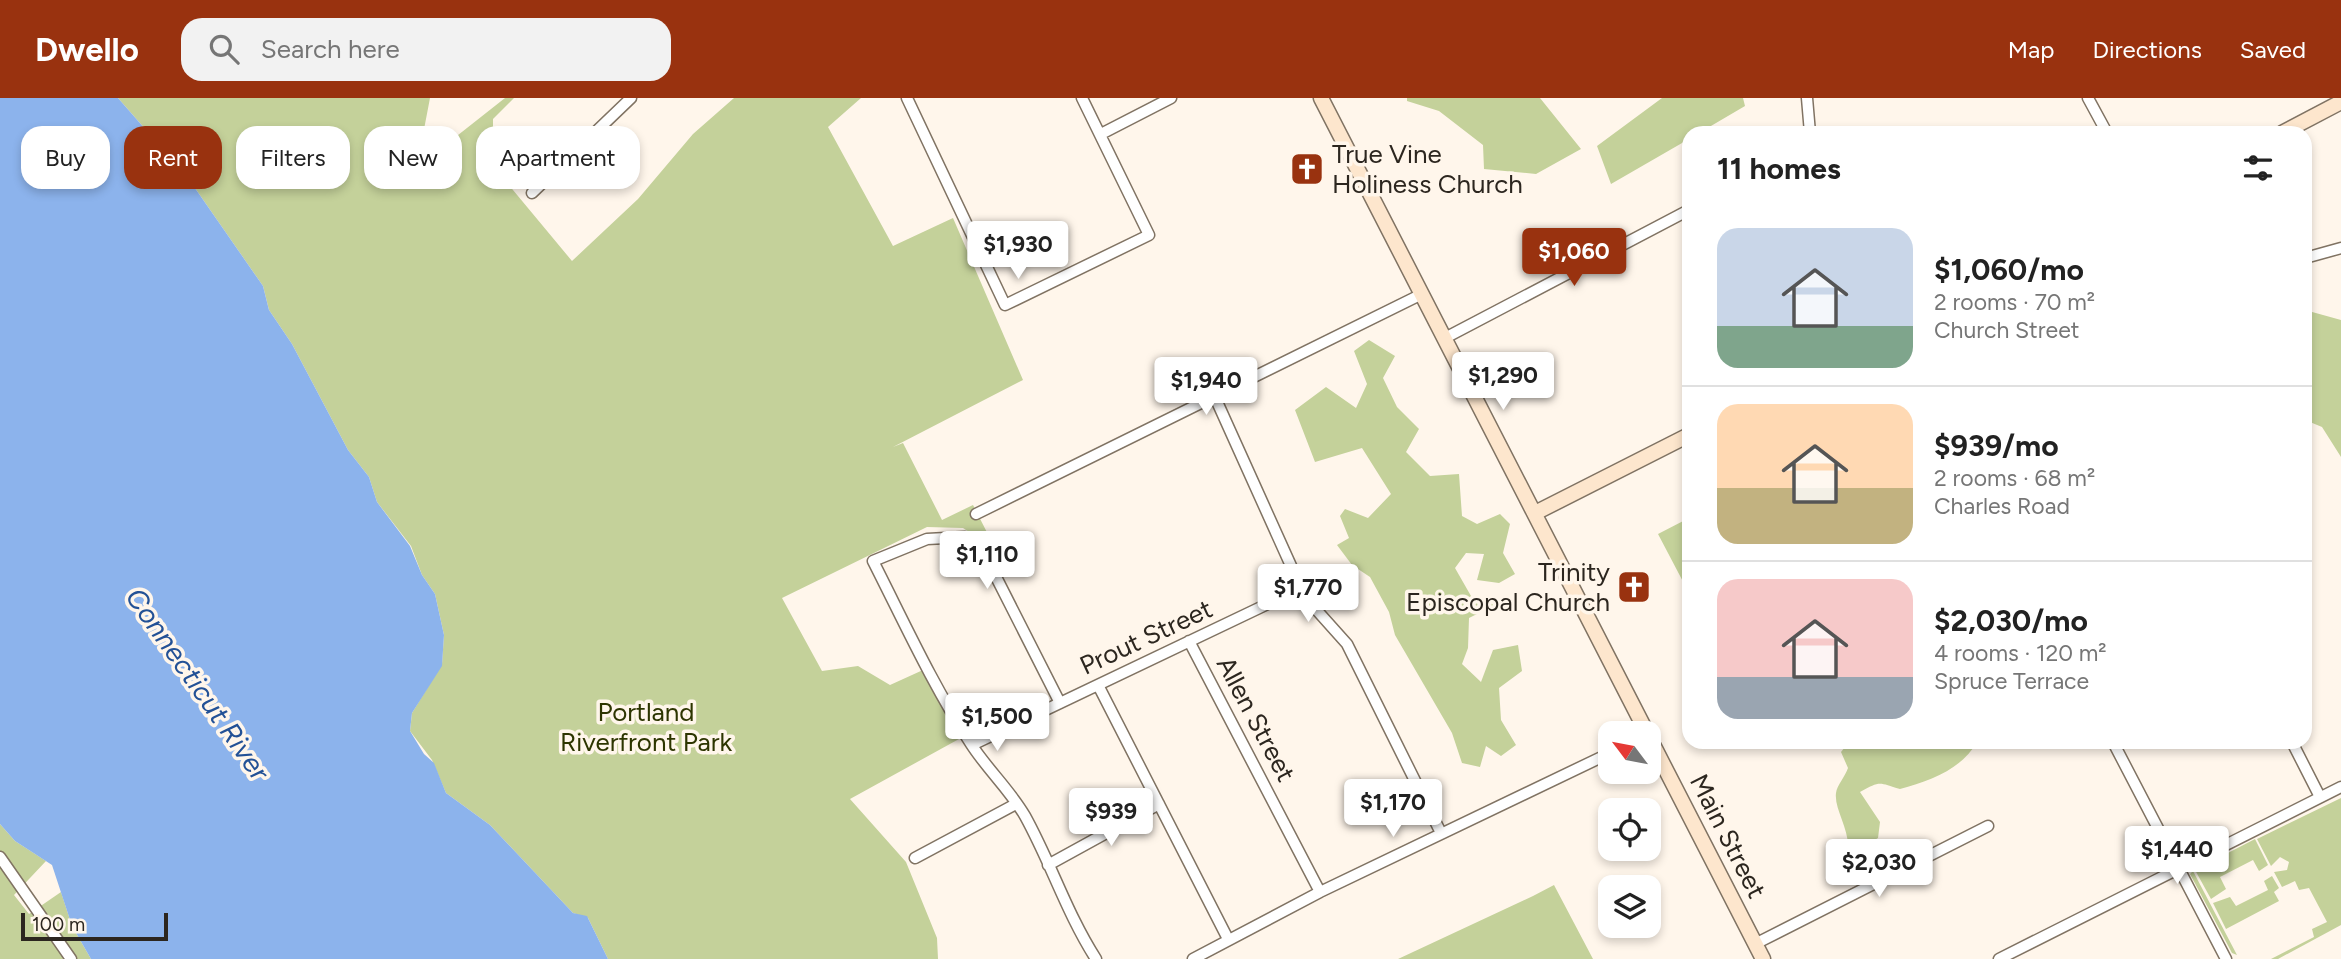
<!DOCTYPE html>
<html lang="en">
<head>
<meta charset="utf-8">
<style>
	:root { --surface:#fff; --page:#f2f2f2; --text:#222; --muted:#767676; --line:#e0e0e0; --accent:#99320f }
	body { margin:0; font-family:Figtree,sans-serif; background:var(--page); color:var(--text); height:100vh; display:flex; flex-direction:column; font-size:26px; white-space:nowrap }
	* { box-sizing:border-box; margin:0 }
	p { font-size:23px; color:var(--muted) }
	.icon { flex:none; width:38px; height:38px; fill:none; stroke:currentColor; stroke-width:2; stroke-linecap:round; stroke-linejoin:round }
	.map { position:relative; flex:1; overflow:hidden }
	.details { position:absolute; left:1682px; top:28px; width:630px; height:623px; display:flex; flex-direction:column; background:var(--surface); border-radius:21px; box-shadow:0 4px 10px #0003 }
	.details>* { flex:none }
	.top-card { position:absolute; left:21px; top:28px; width:665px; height:63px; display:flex; gap:14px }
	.needle { width:46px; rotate:302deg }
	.tools { position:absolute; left:1598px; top:623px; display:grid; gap:14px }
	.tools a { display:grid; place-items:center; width:63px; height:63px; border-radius:14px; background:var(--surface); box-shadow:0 4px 10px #0003; font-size:35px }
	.scale { position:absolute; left:21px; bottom:18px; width:147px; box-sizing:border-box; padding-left:7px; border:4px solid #2c261f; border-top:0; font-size:19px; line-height:24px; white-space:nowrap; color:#2c261f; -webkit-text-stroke:5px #fff6eb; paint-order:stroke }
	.price { position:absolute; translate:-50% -60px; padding:0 16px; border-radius:7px; background:#fff; color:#222; font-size:23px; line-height:46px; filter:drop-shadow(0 2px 4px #0008) }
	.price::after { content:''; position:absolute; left:50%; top:42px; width:21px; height:16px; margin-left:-10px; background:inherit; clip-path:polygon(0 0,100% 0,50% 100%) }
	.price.on { background:var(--accent); color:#fff }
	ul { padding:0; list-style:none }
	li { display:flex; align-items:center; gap:21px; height:175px; padding:0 35px }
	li+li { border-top:2px solid var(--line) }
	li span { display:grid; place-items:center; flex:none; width:196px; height:140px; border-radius:21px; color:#555 }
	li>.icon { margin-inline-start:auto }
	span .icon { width:84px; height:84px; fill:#fffc; stroke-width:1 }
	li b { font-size:30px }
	h2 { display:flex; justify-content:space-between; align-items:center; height:84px; padding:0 35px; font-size:30px }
	.tag { padding:0 24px; border-radius:21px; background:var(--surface); box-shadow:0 4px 10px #0003; font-size:24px; line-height:63px }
	.tag.on { background:var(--accent); color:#fff }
	header { display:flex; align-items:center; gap:42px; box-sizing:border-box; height:98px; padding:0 35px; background:var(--accent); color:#fff }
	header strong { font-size:33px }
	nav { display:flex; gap:38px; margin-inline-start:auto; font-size:24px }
	.search { width:490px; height:63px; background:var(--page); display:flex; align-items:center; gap:18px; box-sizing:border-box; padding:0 24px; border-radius:21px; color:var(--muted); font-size:26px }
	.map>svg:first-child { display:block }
	.green { fill:#c4d19a }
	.water { fill:#8cb3ec }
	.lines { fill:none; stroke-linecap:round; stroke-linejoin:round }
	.street-casing { stroke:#807363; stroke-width:13 }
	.secondary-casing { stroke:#807363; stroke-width:17 }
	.street { stroke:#fff; stroke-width:10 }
	.secondary { stroke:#fde6cd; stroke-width:14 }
	.labels { text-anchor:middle; stroke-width:7; stroke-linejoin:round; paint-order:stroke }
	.poi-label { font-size:26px; fill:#2c261f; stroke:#fff6eb; text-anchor:start }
	.street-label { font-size:26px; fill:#2c261f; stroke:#fff6eb }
	.park-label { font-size:26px; fill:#2d3500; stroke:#fff6eb }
	.water-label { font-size:28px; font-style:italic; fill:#235196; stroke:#fff6eb }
</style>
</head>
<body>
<header>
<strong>Dwello</strong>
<div class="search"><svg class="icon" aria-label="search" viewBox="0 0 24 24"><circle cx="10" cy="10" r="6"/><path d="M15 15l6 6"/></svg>Search here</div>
<nav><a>Map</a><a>Directions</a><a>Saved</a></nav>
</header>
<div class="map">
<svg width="2341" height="861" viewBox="0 0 2341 861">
	<rect width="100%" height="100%" fill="#fff6eb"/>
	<!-- green -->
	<path class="green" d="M118 0H430L421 47 434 56 505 0H514L493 21V68L572 163 638 101 693 36 734 0H861L828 29 893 148 953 120 1023 282 893 349 903 345 942 422 973 407 996 452 963 430 927 429 782 500 822 573 858 568 890 587 923 572 959 641 850 701 906 764 937 840 938 861H608L588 820 573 815 490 727 446 695 432 662 410 633 412 615 442 566 444 537 435 496 422 477 411 448 377 404 369 379 348 352 292 246 269 212 263 188 188 80Z
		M1407 0H1540L1581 51 1536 76 1484 71 1483 47 1439 13 1407 3Z
		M1662 0H1743L1745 8 1699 35H1689V41L1611 86 1597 48Z
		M2305 212 2341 222V359L2322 329 2305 322Z
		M1369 242 1395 258 1383 280 1397 309 1419 331 1406 354 1430 378 1459 376 1462 418 1477 426 1500 416 1510 426 1503 455 1515 476 1499 485 1477 482 1484 456 1466 455 1455 470 1471 498 1495 507 1469 520 1468 550 1462 566 1481 584 1493 552 1518 547 1522 573 1499 590 1501 622 1516 647 1501 658 1486 648 1480 669 1462 665 1452 635 1395 537 1389 514 1370 479 1352 467 1337 447 1349 440 1340 418 1345 411 1368 420 1391 396 1362 350 1315 364 1295 312 1326 289 1356 310 1367 286 1354 253Z
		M1689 420V495L1658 436Z
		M1849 644H1884L1887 647 1892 644H1977C1962 671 1930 683 1900 691 1879 685 1881 682 1860 694L1880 724 1878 740 1856 753 1848 750C1849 730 1834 711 1836 695 1837 687 1845 679 1848 670L1841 654Z
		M2341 700V827L2278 861H2271L2314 839 2312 831 2327 824 2309 790 2299 792 2295 783 2282 789 2274 774 2287 772 2289 764 2280 759 2271 768 2257 741Z
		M0 726 15 743 46 763 14 797 29 816 61 794 72 828 91 861H0Z
		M2255 741 2268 767 2259 773 2253 762 2220 779 2226 791 2211 801 2195 772Z
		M2193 773 2237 857 2232 855 2190 776Z
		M2272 778 2279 790 2274 794 2279 803 2226 831 2213 805 2230 799 2236 808 2268 792 2264 783Z
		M1554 787 1593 861H1398L1533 798Z"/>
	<!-- water -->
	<path class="water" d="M0 0H118L188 80 263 188 269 212 292 246 348 352 369 379 377 404 410 448 422 477 435 496 444 537 442 568 412 615 410 633 424 656 434 665 446 695 490 727 573 815 587 818 608 861H91L72 828 52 767 15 743 0 726Z"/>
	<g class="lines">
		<defs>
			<path id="street" d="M907 0 1005 207 1149 137 1082 0
				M1807 0 1810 35
				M2088 0 2107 35
				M1101 36 1171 0
				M532 95 631 0
				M2305 160 2341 150
				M1445 240 1689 112
				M1214 297 1301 490 1313 508 1347 546 1441 735
				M976 416 1422 196
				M1189 543 1320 794
				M1098 587 1228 841
				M1060 605 990 467 979 451 965 439 927 441 873 463C904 524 933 588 971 646 987 671 1010 692 1025 718 1051 765 1067 816 1096 861
				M2113 644 2226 861
				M2292 644 2320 699
				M972 647 1301 490
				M0 759 71 861
				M915 760 1016 706
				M1048 767 1159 706
				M1755 846 1988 728
				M1193 861 1320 794 1610 655
				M1999 861 2341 689"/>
			<path id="secondary" d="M1321 0 1647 635
				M2282 35 2341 4
				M1535 415 1689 337
				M1648 637 1763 861"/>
		</defs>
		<!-- street casing -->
		<use href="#street" class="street-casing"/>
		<!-- secondary casing -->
		<use href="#secondary" class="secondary-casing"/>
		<!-- street -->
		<use href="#street" class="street"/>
		<!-- secondary -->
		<use href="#secondary" class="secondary"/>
	</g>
	<!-- icons -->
	<defs>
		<symbol id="church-square" viewBox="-11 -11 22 22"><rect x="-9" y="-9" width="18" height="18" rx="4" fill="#99320f" stroke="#fff6eb"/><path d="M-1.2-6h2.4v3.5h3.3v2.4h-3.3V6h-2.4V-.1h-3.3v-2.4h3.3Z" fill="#fff"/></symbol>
	</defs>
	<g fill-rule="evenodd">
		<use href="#church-square" x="1288" y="52" width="38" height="38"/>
		<use href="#church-square" x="1615" y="470" width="38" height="38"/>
	</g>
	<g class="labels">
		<!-- poi labels -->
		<g class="poi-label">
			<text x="1332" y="65">True Vine<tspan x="1332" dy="30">Holiness Church</tspan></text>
			<text x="1610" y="483" text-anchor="end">Trinity<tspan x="1610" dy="30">Episcopal Church</tspan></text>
		</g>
		<!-- street labels -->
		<g class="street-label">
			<text transform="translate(1146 539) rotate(-25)" y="9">Prout Street</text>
			<text transform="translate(1256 621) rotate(62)" y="9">Allen Street</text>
			<text transform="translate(1728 738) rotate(63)" y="9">Main Street</text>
		</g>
		<!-- park labels -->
		<g class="park-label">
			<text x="646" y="623">Portland<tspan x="646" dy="30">Riverfront Park</tspan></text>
		</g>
		<!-- water labels -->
		<g class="water-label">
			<text transform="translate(198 586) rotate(55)" y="10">Connecticut River</text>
		</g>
	</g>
</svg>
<div class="tools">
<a><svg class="needle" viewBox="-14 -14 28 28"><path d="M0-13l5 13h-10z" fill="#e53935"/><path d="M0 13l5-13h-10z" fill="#767676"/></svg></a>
<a><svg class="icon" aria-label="locate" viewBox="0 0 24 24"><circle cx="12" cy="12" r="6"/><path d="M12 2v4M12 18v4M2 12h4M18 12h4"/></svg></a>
<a><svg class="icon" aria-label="layers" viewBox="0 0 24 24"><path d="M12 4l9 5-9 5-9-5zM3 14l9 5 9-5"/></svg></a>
</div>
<div class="scale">100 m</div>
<b class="price" style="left:1018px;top:183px">$1,930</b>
<b class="price on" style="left:1574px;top:190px">$1,060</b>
<b class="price" style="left:1503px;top:314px">$1,290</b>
<b class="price" style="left:1206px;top:319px">$1,940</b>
<b class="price" style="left:987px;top:493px">$1,110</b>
<b class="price" style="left:1308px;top:526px">$1,770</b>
<b class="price" style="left:997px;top:655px">$1,500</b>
<b class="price" style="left:1393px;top:741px">$1,170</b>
<b class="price" style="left:1111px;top:750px">$939</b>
<b class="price" style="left:2177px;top:788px">$1,440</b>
<b class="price" style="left:1879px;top:801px">$2,030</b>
<div class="top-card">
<a class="tag">Buy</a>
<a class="tag on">Rent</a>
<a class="tag">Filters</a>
<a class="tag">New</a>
<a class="tag">Apartment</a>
</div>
<section class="details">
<h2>11 homes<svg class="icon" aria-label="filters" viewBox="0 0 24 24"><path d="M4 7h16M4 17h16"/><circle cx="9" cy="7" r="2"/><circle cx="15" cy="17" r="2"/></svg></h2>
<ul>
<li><span style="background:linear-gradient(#c9d6e8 70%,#7fa58c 0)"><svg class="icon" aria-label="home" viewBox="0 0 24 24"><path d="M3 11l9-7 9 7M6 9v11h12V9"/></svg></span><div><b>$1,060/mo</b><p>2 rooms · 70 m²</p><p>Church Street</p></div></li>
<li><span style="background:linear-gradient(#ffd9b3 60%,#c2b280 0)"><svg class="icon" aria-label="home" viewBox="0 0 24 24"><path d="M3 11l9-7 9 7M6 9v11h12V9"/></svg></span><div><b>$939/mo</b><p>2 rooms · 68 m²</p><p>Charles Road</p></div></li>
<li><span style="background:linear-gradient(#f6c9c9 70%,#9aa5b1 0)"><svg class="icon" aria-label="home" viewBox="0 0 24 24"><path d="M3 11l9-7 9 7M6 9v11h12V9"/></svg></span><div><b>$2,030/mo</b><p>4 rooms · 120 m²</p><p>Spruce Terrace</p></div></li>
</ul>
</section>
</div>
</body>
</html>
